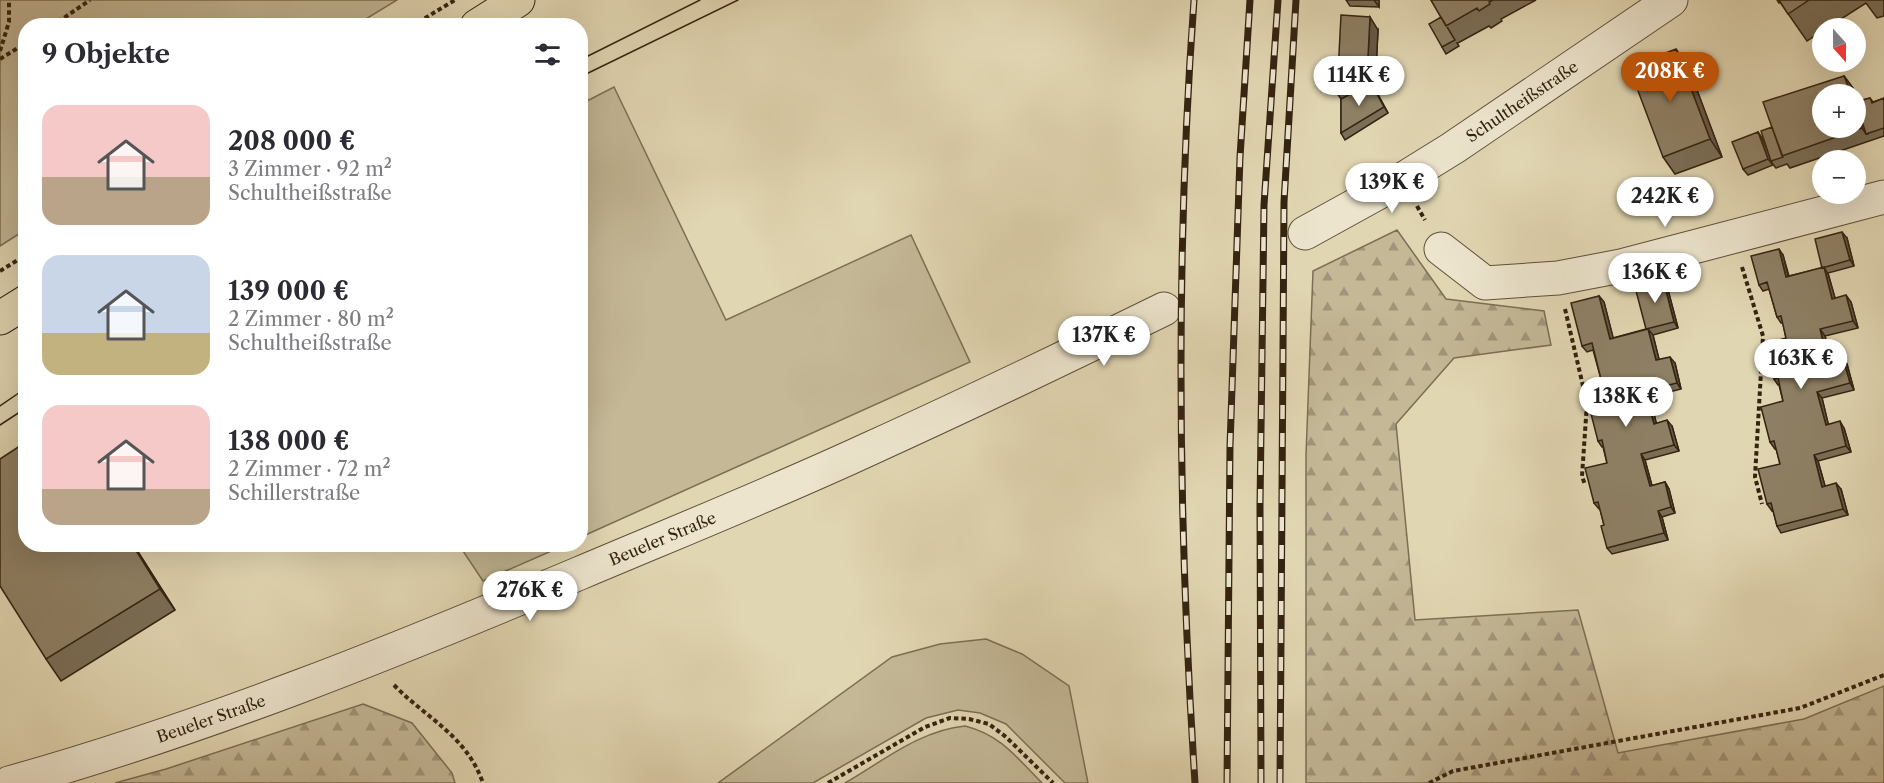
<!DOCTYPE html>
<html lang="de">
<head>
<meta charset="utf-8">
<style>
	:root { --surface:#fff; --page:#f2f2f3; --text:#2b2b33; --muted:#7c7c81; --accent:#b45309 }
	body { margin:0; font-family:"Libre Caslon Text",serif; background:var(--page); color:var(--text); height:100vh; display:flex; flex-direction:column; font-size:22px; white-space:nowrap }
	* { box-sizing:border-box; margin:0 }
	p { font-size:20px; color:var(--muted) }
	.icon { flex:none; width:33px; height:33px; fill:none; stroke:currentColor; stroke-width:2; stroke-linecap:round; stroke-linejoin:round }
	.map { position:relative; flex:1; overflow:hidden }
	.details { position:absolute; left:18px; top:18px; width:570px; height:534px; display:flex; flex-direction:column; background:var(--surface); border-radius:24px; box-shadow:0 6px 24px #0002 }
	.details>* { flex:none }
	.needle { width:39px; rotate:159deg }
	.controls { position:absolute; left:1812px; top:18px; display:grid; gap:12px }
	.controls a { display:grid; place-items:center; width:54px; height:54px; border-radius:50%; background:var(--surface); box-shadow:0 6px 24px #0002; font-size:30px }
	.price { position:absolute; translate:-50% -51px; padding:0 14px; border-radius:21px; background:#fff; color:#222; font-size:20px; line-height:39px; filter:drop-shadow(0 2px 3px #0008) }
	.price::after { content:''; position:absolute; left:50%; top:36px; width:18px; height:14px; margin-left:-9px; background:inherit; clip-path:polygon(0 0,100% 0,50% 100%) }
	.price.selected { background:var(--accent); color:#fff }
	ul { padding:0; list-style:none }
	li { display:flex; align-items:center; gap:18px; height:150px; padding:0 24px }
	li span { display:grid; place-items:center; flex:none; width:168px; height:120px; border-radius:18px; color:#555 }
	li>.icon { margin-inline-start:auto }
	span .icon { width:72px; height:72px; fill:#fffc; stroke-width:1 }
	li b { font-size:26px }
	h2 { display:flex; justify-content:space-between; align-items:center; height:72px; padding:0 24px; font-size:26px }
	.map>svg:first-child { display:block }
	.green { fill:#c4b897; stroke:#7c6e54; stroke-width:1.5 }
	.forest { fill:url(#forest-firs); stroke:#7c6e54; stroke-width:1.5 }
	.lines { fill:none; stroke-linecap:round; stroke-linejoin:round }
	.minor-casing { stroke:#5f5039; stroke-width:35 }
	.major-casing { stroke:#342311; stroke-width:35 }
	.path { stroke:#342311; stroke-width:4; stroke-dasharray:4.5 3; stroke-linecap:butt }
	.minor { stroke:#ece4cd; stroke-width:33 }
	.major { stroke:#e1d6b2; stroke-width:33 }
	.tram { stroke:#342311; stroke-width:1.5 }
	.rail-casing { stroke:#342311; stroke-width:7 }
	.rail { stroke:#ece4cd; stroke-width:4.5; stroke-dasharray:14; stroke-linecap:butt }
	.wall { fill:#7a6e57; stroke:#342311; stroke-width:1.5 }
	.shaded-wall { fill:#635a47; stroke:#342311; stroke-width:1.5 }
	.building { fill:#8e8065; stroke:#342311; stroke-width:1.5 }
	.labels { text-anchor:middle; stroke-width:4.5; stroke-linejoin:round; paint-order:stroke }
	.street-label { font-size:16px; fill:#342311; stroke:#ece4cd }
</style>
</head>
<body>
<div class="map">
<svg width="1884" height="783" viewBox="0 0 1884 783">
	<defs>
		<pattern id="forest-firs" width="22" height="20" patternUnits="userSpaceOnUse" patternTransform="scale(1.5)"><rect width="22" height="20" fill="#c4b897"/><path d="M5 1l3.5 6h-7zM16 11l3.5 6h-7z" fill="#a0957a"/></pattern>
	</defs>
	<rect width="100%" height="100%" fill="#e1d6b2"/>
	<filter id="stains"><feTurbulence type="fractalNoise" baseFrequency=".00333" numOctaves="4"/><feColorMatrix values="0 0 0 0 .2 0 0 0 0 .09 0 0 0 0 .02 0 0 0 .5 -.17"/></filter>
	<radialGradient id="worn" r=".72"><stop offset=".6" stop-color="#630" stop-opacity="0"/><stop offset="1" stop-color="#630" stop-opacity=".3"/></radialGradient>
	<!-- green -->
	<path class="green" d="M0 0H397L356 25 26 26 25 230 0 246Z
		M614 87 726 320 911 235 970 362 581 537V104Z
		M459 545H565L483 581Z
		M986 639 1022 654 1069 686 1088 783H1065L1006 724 980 713 958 710 926 718 813 783H718L892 657 940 644Z
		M965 726C1001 735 1017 758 1042 783H845C883 761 921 730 965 726Z"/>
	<!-- forest -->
	<path class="forest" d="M1397 230 1446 299 1544 311 1551 345 1454 358 1396 424 1415 620 1578 610 1618 753 1804 719 1884 686V783H1306V455L1313 271Z
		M363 704 412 723 452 773 455 783H115L166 769Z"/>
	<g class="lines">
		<defs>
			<g id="minor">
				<path id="s1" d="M1305 233 1403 179 1453 148 1671 0"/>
				<path d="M1441 249 1485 283 1558 278 1621 266 1884 197"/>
				<path id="s2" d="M9 783C205 728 393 652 580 573 677 532 774 493 869 449 968 404 1066 357 1164 309"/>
			</g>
			<path id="major" d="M477 26 518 0
				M0 318 26 302"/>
		</defs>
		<!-- minor casing -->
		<use href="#minor" class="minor-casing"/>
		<!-- major casing -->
		<use href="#major" class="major-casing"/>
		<!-- path -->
		<path class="path" d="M52 26 90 0
			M412 26 455 0
			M0 51 9 22V0
			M0 59 26 43
			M1417 206 1425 220
			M1742 267 1763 336 1755 477 1762 504
			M0 271 26 255
			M1565 309 1587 403 1582 476 1585 485
			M394 685C427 719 466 735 483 783
			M828 783 925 727 950 718 969 719 989 724 1006 737 1053 783
			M1429 783 1453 771 1800 708 1884 675"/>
		<!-- minor -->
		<use href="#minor" class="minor"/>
		<!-- major -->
		<use href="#major" class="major"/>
		<!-- tram -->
		<path class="tram" d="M580 60 700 0
			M580 77 738 0
			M0 406 26 388
			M0 425 26 408"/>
		<defs>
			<path id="rail" d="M1194 0C1175 260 1178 523 1195 783
				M1227 783 1230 446 1240 157 1250 0
				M1261 783 1260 506 1264 205 1278 0
				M1280 783 1284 202 1296 0"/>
		</defs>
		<!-- rail casing -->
		<use href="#rail" class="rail-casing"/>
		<!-- rail -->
		<use href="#rail" class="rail"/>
	</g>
	<!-- wall -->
	<path class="wall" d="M1346 0H1379V7L1350 6Z
		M1431 0H1536L1501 19 1502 21 1491 28 1489 26 1458 43H1457L1459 46 1446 54 1442 47 1441 17Z
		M1777 0H1884V16L1877 18 1866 3 1827 28H1822V31L1807 41 1780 2 1779 3Z
		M1378 30 1375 89 1388 113 1345 140 1341 133V99L1337 93Z
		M1688 66 1722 157 1675 174 1663 157Z
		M1844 76 1853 88 1858 101 1870 98 1873 102 1884 98V136L1790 168 1787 164 1776 168 1771 162 1773 165 1748 175 1743 169 1758 132 1762 138 1770 159 1772 127Z
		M1847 238 1854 266 1828 273 1835 298 1851 302 1858 328 1825 336 1831 361 1843 358 1847 364 1854 390 1822 398 1828 424 1844 428 1851 452 1818 461 1825 486 1841 489 1848 515 1781 533 1777 526 1773 510 1772 511 1767 504 1780 464 1776 448 1775 449 1770 442 1783 401 1779 385H1778L1774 379 1786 338 1783 323H1781L1777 317 1769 289 1763 291 1759 285 1783 255 1789 276 1822 268Z
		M1667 286 1678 328 1653 335 1659 360 1675 363 1681 389 1650 397 1656 423 1672 426 1679 451 1645 460 1652 486 1665 482 1669 489 1675 513 1662 517 1668 540 1612 554 1607 548 1604 525 1600 509H1599L1594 503 1607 463 1603 447H1602L1598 441 1610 400 1606 385H1605L1601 379 1593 350 1587 352 1582 346 1599 296 1604 302 1613 338 1646 329Z
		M133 544 175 610 61 681 46 659Z"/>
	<!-- shaded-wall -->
	<path class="shaded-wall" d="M1374 0H1379V7Z
		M1370 17 1378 30 1375 89 1388 113 1367 77Z
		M1676 49 1688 66 1722 157 1710 139Z
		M1844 76 1853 88 1855 94H1851Z
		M1856 95 1868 134H1866L1862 128 1856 108Z
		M1758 132 1762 138 1773 165 1768 159Z
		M1842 232 1847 238 1854 266 1850 260Z
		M1779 249 1783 255 1790 283 1786 277Z
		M1824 267 1828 274 1837 305 1832 299Z
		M1663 279 1667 286 1678 328 1674 322Z
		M1846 295 1851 302 1858 328 1853 321Z
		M1599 296 1604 302 1615 345 1610 339Z
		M1648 329 1653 335 1661 367 1656 360Z
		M1820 329 1825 336 1833 368 1828 361Z
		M1670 357 1675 363 1681 389 1677 383Z
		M1843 358 1847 364 1854 390 1850 383Z
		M1645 391 1650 397 1658 430 1654 424Z
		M1817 392 1822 398 1830 431 1826 425Z
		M1667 420 1672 426 1679 451 1674 445Z
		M1840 421 1844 428 1851 452 1846 446Z
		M1641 454 1645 460 1654 493 1650 486Z
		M1814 455 1818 461 1827 493 1822 487Z
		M1665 482 1669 489 1675 513 1671 507Z
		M1836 483 1841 489 1848 515 1843 509Z
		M1658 511 1662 517 1668 540 1664 533Z
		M132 544H133L175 610 160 589Z"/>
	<!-- building -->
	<path class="building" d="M1431 0H1493L1489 2 1490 4 1479 11 1477 8 1446 26Z
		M1779 0H1809L1788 14Z
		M1341 15 1370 17 1367 77 1337 93Z
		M1441 17 1455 40 1442 47 1429 24Z
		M1676 49 1710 139 1663 157 1629 67Z
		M1844 76 1851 94H1822V128H1856V108L1862 128 1782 156 1763 102Z
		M1371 83 1384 107 1341 133V99Z
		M1870 98 1872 103 1884 98V128L1866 134 1856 102Z
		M1772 127 1783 157 1771 161 1761 131Z
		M1758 132 1768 159 1743 169 1732 142Z
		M1842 232 1850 260 1822 268 1815 239Z
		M1779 249 1786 277 1824 267 1832 299 1846 295 1853 321 1820 329 1828 361 1843 358 1850 383 1817 392 1826 425 1840 421 1846 446 1814 455 1822 487 1836 483 1843 509 1777 526 1771 503 1767 504 1758 469 1780 464 1774 441 1770 442 1761 407 1783 401 1778 378 1774 379 1765 344 1786 338 1781 316 1777 317 1767 282 1759 285 1751 256Z
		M1663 279 1674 322 1646 329 1635 287Z
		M1599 296 1610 339 1648 329 1656 360 1670 357 1677 383 1645 391 1654 424 1667 420 1674 445 1641 454 1650 486 1665 482 1671 507 1658 511 1664 533 1607 548 1601 526 1604 525 1598 502 1594 503 1585 468 1607 463 1602 440 1598 441 1589 406 1610 400 1605 378 1601 379 1592 343 1582 346 1571 303Z
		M26 442V544H132L160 589 46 659 0 586V459Z"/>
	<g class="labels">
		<!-- street labels -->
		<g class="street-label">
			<text dy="6" stroke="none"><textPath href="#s1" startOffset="254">Schultheißstraße</textPath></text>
			<text dy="6" stroke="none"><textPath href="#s2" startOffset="698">Beueler Straße</textPath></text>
			<text dy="6" stroke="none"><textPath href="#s2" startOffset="212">Beueler Straße</textPath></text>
		</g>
	</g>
	<rect width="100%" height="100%" filter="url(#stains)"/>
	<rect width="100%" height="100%" fill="url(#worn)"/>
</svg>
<div class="controls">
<a><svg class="needle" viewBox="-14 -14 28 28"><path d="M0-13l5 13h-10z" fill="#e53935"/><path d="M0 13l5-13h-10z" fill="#7c7c81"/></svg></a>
<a>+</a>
<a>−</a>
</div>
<b class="price selected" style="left:1670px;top:103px">208K €</b>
<b class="price" style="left:1359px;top:107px">114K €</b>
<b class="price" style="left:1392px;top:214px">139K €</b>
<b class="price" style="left:1665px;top:228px">242K €</b>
<b class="price" style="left:1655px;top:304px">136K €</b>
<b class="price" style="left:1104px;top:367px">137K €</b>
<b class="price" style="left:1801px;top:390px">163K €</b>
<b class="price" style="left:1626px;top:428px">138K €</b>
<b class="price" style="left:530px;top:622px">276K €</b>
<section class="details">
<h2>9 Objekte<svg class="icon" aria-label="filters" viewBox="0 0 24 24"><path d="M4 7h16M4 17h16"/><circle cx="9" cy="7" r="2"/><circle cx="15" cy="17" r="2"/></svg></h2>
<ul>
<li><span style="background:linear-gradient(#f6c9c9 60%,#b9a48a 0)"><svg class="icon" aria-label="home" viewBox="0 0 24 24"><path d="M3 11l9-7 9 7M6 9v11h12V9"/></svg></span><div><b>208 000 €</b><p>3 Zimmer · 92 m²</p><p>Schultheißstraße</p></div></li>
<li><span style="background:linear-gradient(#c9d6e8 65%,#c2b280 0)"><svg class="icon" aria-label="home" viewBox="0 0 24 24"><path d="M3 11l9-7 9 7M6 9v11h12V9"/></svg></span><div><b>139 000 €</b><p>2 Zimmer · 80 m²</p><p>Schultheißstraße</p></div></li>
<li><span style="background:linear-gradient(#f6c9c9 70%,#b9a48a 0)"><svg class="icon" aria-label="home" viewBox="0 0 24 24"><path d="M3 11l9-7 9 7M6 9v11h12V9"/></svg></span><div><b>138 000 €</b><p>2 Zimmer · 72 m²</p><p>Schillerstraße</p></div></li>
</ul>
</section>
</div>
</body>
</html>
